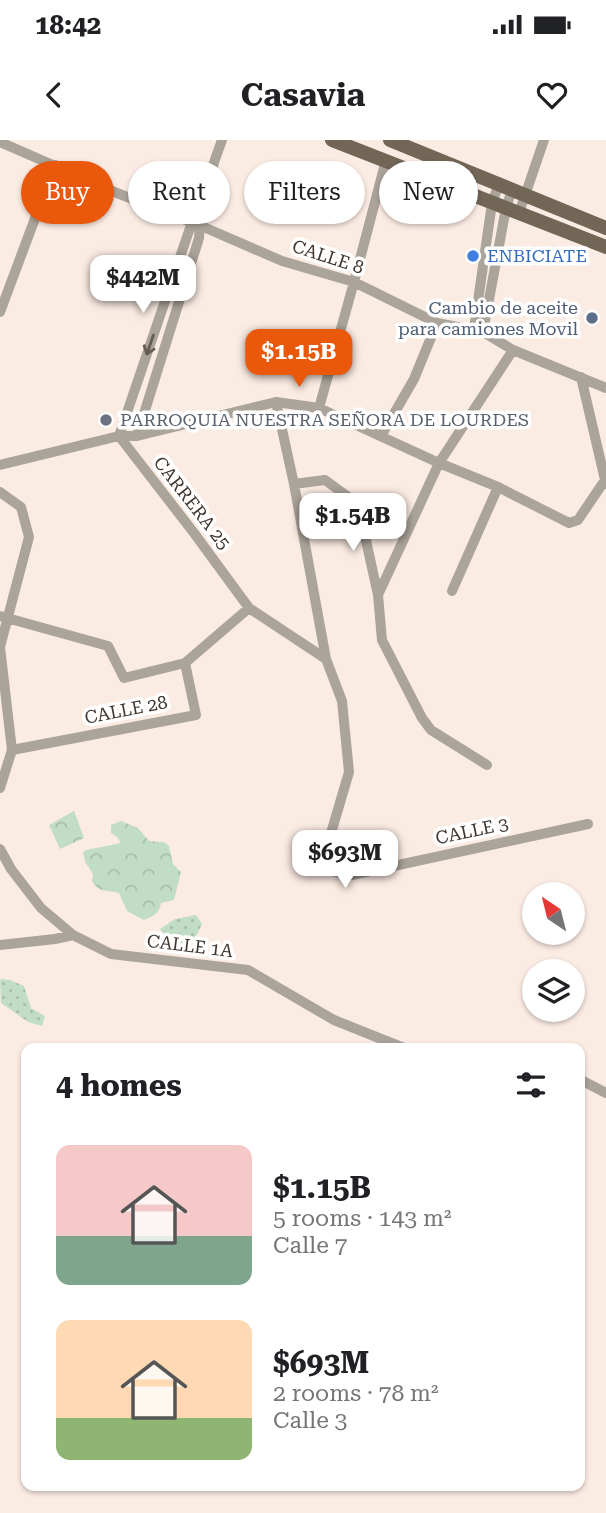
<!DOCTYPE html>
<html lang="en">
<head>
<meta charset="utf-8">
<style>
	:root { --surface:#fff; --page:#f6f6f6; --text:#202124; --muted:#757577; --accent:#ea580c }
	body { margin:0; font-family:"Roboto Serif",serif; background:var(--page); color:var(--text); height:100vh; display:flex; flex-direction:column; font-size:26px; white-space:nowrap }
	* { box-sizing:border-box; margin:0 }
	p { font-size:23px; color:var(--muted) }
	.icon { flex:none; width:38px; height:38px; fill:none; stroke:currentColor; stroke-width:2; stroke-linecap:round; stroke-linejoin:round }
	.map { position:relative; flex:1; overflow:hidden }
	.drawer { position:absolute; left:21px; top:903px; width:564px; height:448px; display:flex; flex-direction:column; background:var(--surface); border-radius:14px; box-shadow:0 2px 5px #0004 }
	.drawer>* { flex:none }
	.hud { position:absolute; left:21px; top:21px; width:565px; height:63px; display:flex; gap:14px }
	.needle { width:46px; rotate:325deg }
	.tools { position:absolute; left:522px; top:742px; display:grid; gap:14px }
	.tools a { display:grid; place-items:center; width:63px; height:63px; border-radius:50%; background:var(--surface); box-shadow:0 2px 5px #0004; font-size:35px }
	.price { position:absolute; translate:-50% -60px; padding:0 16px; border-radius:14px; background:#fff; color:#222; font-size:23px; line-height:46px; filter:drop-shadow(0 2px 4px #0008) }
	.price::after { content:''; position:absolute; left:50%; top:42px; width:21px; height:16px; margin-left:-10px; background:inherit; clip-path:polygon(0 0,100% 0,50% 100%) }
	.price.on { background:var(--accent); color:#fff }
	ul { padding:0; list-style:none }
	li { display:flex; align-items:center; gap:21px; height:175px; padding:0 35px }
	li span { display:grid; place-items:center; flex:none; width:196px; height:140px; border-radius:14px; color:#555 }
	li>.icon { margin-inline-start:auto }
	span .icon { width:84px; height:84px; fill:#fffc; stroke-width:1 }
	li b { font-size:30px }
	h2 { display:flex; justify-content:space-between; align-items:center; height:84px; padding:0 35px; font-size:30px }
	.tag { padding:0 24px; border-radius:32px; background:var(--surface); box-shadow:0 2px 5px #0004; font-size:24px; line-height:63px }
	.tag.on { background:var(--accent); color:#fff }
	.status { display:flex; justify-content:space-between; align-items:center; height:49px; padding:0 35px; background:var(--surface); direction:ltr }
	.status svg { height:19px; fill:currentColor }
	header { display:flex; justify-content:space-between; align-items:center; height:91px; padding:0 35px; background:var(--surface); font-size:32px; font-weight:700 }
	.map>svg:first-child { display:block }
	.grass { fill:url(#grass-dots) }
	.forest { fill:url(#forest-crowns) }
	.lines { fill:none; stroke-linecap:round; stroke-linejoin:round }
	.minor { stroke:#aba49b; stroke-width:10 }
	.major { stroke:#726656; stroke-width:14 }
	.oneway { stroke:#655c55 }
	.shop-dot { fill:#3f7fe0; stroke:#fff; stroke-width:2.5 }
	.service-dot { fill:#5c6f8a; stroke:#fff; stroke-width:2.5 }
	.worship-dot { fill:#6b7280; stroke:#fff; stroke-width:2.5 }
	.labels { text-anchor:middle; stroke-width:7; stroke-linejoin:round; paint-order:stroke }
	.shop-label { font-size:18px; fill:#366cbe; stroke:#fff; text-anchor:start }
	.street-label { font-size:18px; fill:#403630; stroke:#fff }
	.service-label { font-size:18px; fill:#4e5e75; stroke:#fff; text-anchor:end }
	.worship-label { font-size:18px; fill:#5b616d; stroke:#fff; text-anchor:start }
</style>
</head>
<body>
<div class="status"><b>18:42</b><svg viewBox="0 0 49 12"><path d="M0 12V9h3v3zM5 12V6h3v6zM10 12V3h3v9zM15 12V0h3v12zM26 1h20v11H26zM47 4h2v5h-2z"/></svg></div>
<header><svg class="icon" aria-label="back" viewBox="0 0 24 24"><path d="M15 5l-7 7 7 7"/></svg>Casavia<svg class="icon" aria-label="heart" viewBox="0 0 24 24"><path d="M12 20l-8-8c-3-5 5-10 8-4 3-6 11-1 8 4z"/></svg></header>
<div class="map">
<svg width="606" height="1373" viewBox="0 0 606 1373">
	<defs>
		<pattern id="grass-dots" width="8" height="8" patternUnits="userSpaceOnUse" patternTransform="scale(1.75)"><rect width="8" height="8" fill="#c2ddc5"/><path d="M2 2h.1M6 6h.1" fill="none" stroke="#a8beaa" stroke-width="1.8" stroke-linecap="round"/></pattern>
		<pattern id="forest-crowns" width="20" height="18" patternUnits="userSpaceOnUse" patternTransform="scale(1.75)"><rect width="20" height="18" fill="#c2ddc5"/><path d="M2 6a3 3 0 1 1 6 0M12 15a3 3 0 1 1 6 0" fill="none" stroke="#a8beaa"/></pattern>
	</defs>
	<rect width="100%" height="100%" fill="#fbece3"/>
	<!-- grass -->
	<path class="grass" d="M196 775 202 784C196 797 194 804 181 810L172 804 160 789 175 779Z
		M0 839 10 840 24 846 31 868 45 876 42 886 28 882 1 863Z"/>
	<!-- forest -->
	<path class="forest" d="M74 671 84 698 60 709 49 685Z
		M121 681 138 688 149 701 164 702 169 706 173 724 181 732 174 760 161 763C159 774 154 776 144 780L127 771 119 753C108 750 98 753 92 741L93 734 85 722 83 712 86 710 121 703 117 697 111 693V685Z"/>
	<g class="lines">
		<!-- minor -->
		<path class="minor" d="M0 2 117 53 199 85 282 121 354 142 437 183 483 192 513 210 606 248
			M519 73 544 0
			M0 172 55 25
			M474 189 492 63 499 44
			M483 192 506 68 512 50
			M581 237 606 344
			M276 262 294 344 326 519 342 561 349 632 324 717 333 731 352 735 588 684
			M319 268 354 142 386 20
			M119 296 194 393 249 468 326 519
			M119 296 192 82 196 78
			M137 296 199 98C200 63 210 32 222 0
			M381 296 414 239 437 183
			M0 325 119 296H137L276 262 319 268 439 323 498 347 569 383 578 380 605 340
			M294 344 325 340 358 364 378 455 382 500 422 578 431 590 487 625
			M0 352 21 367 29 397 0 507 12 610 0 648
			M452 451 498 347
			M378 455 439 323 513 210
			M0 476 108 506 124 538 185 523 249 468
			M12 610 196 575 185 523
			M0 709 11 729 41 768 73 795 111 814 248 830 334 880 404 908
			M0 805 55 799 73 795
			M579 939 606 953"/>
		<!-- major -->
		<path class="major" d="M332 0 606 107
			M390 0 606 88"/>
	</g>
	<!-- one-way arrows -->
	<defs><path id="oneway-shaft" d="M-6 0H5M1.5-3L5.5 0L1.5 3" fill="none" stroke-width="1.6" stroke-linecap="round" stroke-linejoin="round" transform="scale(1.75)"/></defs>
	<use class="oneway" href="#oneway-shaft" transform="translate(150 205) rotate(109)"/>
	<!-- markers -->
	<circle class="shop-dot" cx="473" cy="116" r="7"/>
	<circle class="service-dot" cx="592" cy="178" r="7"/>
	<circle class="worship-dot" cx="106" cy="280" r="7"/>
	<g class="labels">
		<!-- shop labels -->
		<g class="shop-label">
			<text x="487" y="122">ENBICIATE</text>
		</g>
		<!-- street labels -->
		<g class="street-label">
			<text transform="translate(328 117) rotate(18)" y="6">CALLE 8</text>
			<text transform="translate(192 363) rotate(52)" y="6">CARRERA 25</text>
			<text transform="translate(126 570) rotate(-11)" y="6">CALLE 28</text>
			<text transform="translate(472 691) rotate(-12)" y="6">CALLE 3</text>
			<text transform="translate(190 806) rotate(7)" y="6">CALLE 1A</text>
		</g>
		<!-- service labels -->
		<g class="service-label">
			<text x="578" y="174">Cambio de aceite<tspan x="578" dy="21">para camiones Movil</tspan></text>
		</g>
		<!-- worship labels -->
		<g class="worship-label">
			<text x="120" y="286">PARROQUIA NUESTRA SEÑORA DE LOURDES</text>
		</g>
	</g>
</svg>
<div class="tools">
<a><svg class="needle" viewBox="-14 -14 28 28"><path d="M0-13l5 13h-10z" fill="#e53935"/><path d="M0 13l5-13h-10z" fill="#757577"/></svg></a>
<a><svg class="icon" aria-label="layers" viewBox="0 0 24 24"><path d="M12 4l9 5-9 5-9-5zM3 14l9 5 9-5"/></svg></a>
</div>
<b class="price" style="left:143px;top:175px">$442M</b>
<b class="price on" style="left:299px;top:249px">$1.15B</b>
<b class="price" style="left:353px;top:413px">$1.54B</b>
<b class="price" style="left:345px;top:750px">$693M</b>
<div class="hud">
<a class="tag on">Buy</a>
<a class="tag">Rent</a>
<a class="tag">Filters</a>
<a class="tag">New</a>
</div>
<section class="drawer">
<h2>4 homes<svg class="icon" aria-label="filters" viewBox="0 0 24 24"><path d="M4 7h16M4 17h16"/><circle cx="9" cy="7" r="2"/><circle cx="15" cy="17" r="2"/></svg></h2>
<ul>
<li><span style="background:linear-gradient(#f6c9c9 65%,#7fa58c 0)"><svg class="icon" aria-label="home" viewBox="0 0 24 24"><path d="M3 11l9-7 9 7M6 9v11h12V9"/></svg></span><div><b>$1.15B</b><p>5 rooms · 143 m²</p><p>Calle 7</p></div></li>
<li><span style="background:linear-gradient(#ffd9b3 70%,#8fb573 0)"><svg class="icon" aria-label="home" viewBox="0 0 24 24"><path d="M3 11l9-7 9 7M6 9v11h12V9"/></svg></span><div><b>$693M</b><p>2 rooms · 78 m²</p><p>Calle 3</p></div></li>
</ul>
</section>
</div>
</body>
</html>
